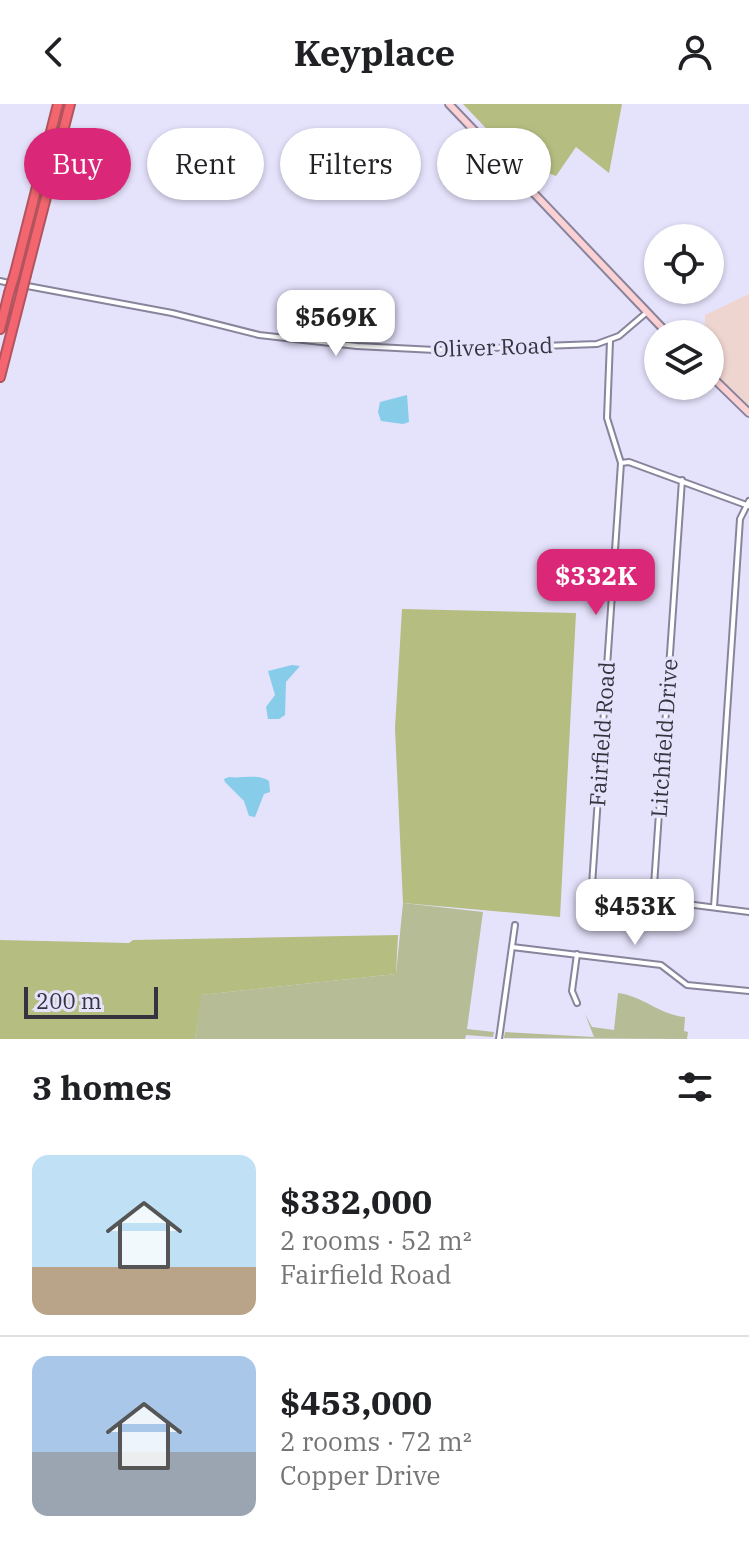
<!DOCTYPE html>
<html lang="en">
<head>
<meta charset="utf-8">
<style>
	:root { --surface:#fff; --page:#f6f6f6; --text:#202124; --muted:#757577; --line:#e0e0e0; --accent:#db2777 }
	body { margin:0; font-family:"IBM Plex Serif",serif; background:var(--page); color:var(--text); height:100vh; display:flex; flex-direction:column; font-size:30px; white-space:nowrap }
	* { box-sizing:border-box; margin:0 }
	p { font-size:26px; color:var(--muted) }
	.icon { flex:none; width:44px; height:44px; fill:none; stroke:currentColor; stroke-width:2; stroke-linecap:round; stroke-linejoin:round }
	.map { position:relative; height:935px; overflow:hidden }
	.side { display:flex; flex-direction:column; background:var(--surface); flex:1 }
	.side>* { flex:none }
	.top-card { position:absolute; left:24px; top:24px; width:702px; height:72px; display:flex; gap:16px }
	.controls { position:absolute; left:644px; top:120px; display:grid; gap:16px }
	.controls a { display:grid; place-items:center; width:80px; height:80px; border-radius:50%; background:var(--surface); box-shadow:0 2px 6px #0004; font-size:40px }
	.scale { position:absolute; left:24px; bottom:20px; width:134px; box-sizing:border-box; padding-left:8px; border:4px solid #35333d; border-top:0; font-size:22px; line-height:28px; white-space:nowrap; color:#35333d; -webkit-text-stroke:6px #e5e2fc; paint-order:stroke }
	.price { position:absolute; translate:-50% -68px; padding:0 18px; border-radius:16px; background:#fff; color:#222; font-size:26px; line-height:52px; filter:drop-shadow(0 2px 4px #0008) }
	.price::after { content:''; position:absolute; left:50%; top:48px; width:24px; height:18px; margin-left:-12px; background:inherit; clip-path:polygon(0 0,100% 0,50% 100%) }
	.price.current { background:var(--accent); color:#fff }
	ul { padding:0; list-style:none }
	li { display:flex; align-items:center; gap:24px; height:200px; padding:0 32px }
	li+li { border-top:2px solid var(--line) }
	li span { display:grid; place-items:center; flex:none; width:224px; height:160px; border-radius:16px; color:#555 }
	li>.icon { margin-inline-start:auto }
	span .icon { width:96px; height:96px; fill:#fffc; stroke-width:1 }
	li b { font-size:34px }
	h2 { display:flex; justify-content:space-between; align-items:center; height:96px; padding:0 32px; font-size:34px }
	.chip { padding:0 28px; border-radius:36px; background:var(--surface); box-shadow:0 2px 6px #0004; font-size:28px; line-height:72px }
	.chip.current { background:var(--accent); color:#fff }
	header { display:flex; justify-content:space-between; align-items:center; height:104px; padding:0 32px; background:var(--surface); font-size:36px; font-weight:800 }
	.map>svg:first-child { display:block }
	.education { fill:#efd5d0 }
	.green { fill:#b6bc95 }
	.forest { fill:#b5bd81 }
	.water { fill:#87cce8 }
	.lines { fill:none; stroke-linecap:round; stroke-linejoin:round }
	.street-casing { stroke:#88849c; stroke-width:8 }
	.secondary-casing { stroke:#88849c; stroke-width:10 }
	.highway-casing { stroke:#b1545e; stroke-width:12 }
	.street { stroke:#fff; stroke-width:4 }
	.secondary { stroke:#fcd1d4; stroke-width:6 }
	.highway { stroke:#f4666f; stroke-width:8 }
	.highway-bridge-casing { stroke:#b1545e; stroke-width:12; stroke-linecap:butt }
	.highway-bridge { stroke:#f4666f; stroke-width:8 }
	.labels { text-anchor:middle; stroke-width:7; stroke-linejoin:round; paint-order:stroke }
	.street-label { font-size:22px; fill:#35333d; stroke:#e5e2fc }
</style>
</head>
<body>
<header><svg class="icon" aria-label="back" viewBox="0 0 24 24"><path d="M15 5l-7 7 7 7"/></svg>Keyplace<svg class="icon" aria-label="person" viewBox="0 0 24 24"><circle cx="12" cy="8" r="4"/><path d="M4 21q1-7 8-7t8 7"/></svg></header>
<div class="map">
<svg width="749" height="935" viewBox="0 0 749 935">
	<rect width="100%" height="100%" fill="#e5e2fc"/>
	<!-- education -->
	<path class="education" d="M749 190V307L710 269V230H705V211Z"/>
	<!-- green -->
	<path class="green" d="M403 799 483 808 467 925 494 928 493 933 466 931 465 935H195L200 891 396 870Z
		M618 889C643 892 660 911 685 913L684 927 688 928 687 935 504 934 505 928 594 933 585 910 592 923 614 926Z"/>
	<!-- forest -->
	<path class="forest" d="M463 0H622L609 69 576 43 556 72 518 58Z
		M402 505 576 509 560 813 403 799 395 624Z
		M398 831 396 870 201 891 195 935H0V836L129 839 133 836Z"/>
	<!-- water -->
	<path class="water" d="M407 291 409 318 403 320 381 317 378 308 380 298Z
		M292 561 300 562 286 578 285 611 279 615H268L266 603 275 591 268 567Z
		M229 673C242 675 257 669 269 677L270 688 264 690 255 713 249 712 244 697 225 678 224 675Z"/>
	<g class="lines">
		<defs>
			<path id="street" d="M0 177 13 180
				M22 181 172 209 259 231 357 242 435 246 597 240 619 232 646 209
				M610 237 607 314 621 359 592 781 600 789 749 808
				M621 359 629 358 749 402
				M653 796 682 376
				M714 803 740 415 749 397
				M512 843 661 861 687 881 749 887
				M577 899 572 887 577 850
				M499 935 515 821"/>
			<path id="secondary" d="M449 0 668 230
				M710 271 749 309"/>
			<path id="highway" d="M15 169 58 0
				M26 171 70 0
				M0 225 9 189
				M0 273 21 191"/>
		</defs>
		<!-- street casing -->
		<use href="#street" class="street-casing"/>
		<!-- secondary casing -->
		<use href="#secondary" class="secondary-casing"/>
		<!-- highway casing -->
		<use href="#highway" class="highway-casing"/>
		<!-- street -->
		<use href="#street" class="street"/>
		<!-- secondary -->
		<use href="#secondary" class="secondary"/>
		<!-- highway -->
		<use href="#highway" class="highway"/>
		<defs>
			<path id="highway-bridge" d="M9 189 15 169
				M21 191 26 171"/>
		</defs>
		<!-- highway-bridge casing -->
		<use href="#highway-bridge" class="highway-bridge-casing"/>
		<!-- highway-bridge -->
		<use href="#highway-bridge" class="highway-bridge"/>
	</g>
	<g class="labels">
		<!-- street labels -->
		<g class="street-label">
			<text transform="translate(493 243) rotate(-2)" y="8">Oliver Road</text>
			<text transform="translate(602 630) rotate(-86)" y="8">Fairfield Road</text>
			<text transform="translate(664 634) rotate(-86)" y="8">Litchfield Drive</text>
		</g>
	</g>
</svg>
<div class="controls">
<a><svg class="icon" aria-label="locate" viewBox="0 0 24 24"><circle cx="12" cy="12" r="6"/><path d="M12 2v4M12 18v4M2 12h4M18 12h4"/></svg></a>
<a><svg class="icon" aria-label="layers" viewBox="0 0 24 24"><path d="M12 4l9 5-9 5-9-5zM3 14l9 5 9-5"/></svg></a>
</div>
<div class="scale">200 m</div>
<b class="price" style="left:336px;top:254px">$569K</b>
<b class="price current" style="left:596px;top:513px">$332K</b>
<b class="price" style="left:635px;top:843px">$453K</b>
<div class="top-card">
<a class="chip current">Buy</a>
<a class="chip">Rent</a>
<a class="chip">Filters</a>
<a class="chip">New</a>
</div>
</div>
<section class="side">
<h2>3 homes<svg class="icon" aria-label="filters" viewBox="0 0 24 24"><path d="M4 7h16M4 17h16"/><circle cx="9" cy="7" r="2"/><circle cx="15" cy="17" r="2"/></svg></h2>
<ul>
<li><span style="background:linear-gradient(#bfe0f5 70%,#b9a48a 0)"><svg class="icon" aria-label="home" viewBox="0 0 24 24"><path d="M3 11l9-7 9 7M6 9v11h12V9"/></svg></span><div><b>$332,000</b><p>2 rooms · 52 m²</p><p>Fairfield Road</p></div></li>
<li><span style="background:linear-gradient(#a9c7e8 60%,#9aa5b1 0)"><svg class="icon" aria-label="home" viewBox="0 0 24 24"><path d="M3 11l9-7 9 7M6 9v11h12V9"/></svg></span><div><b>$453,000</b><p>2 rooms · 72 m²</p><p>Copper Drive</p></div></li>
</ul>
</section>
</body>
</html>
